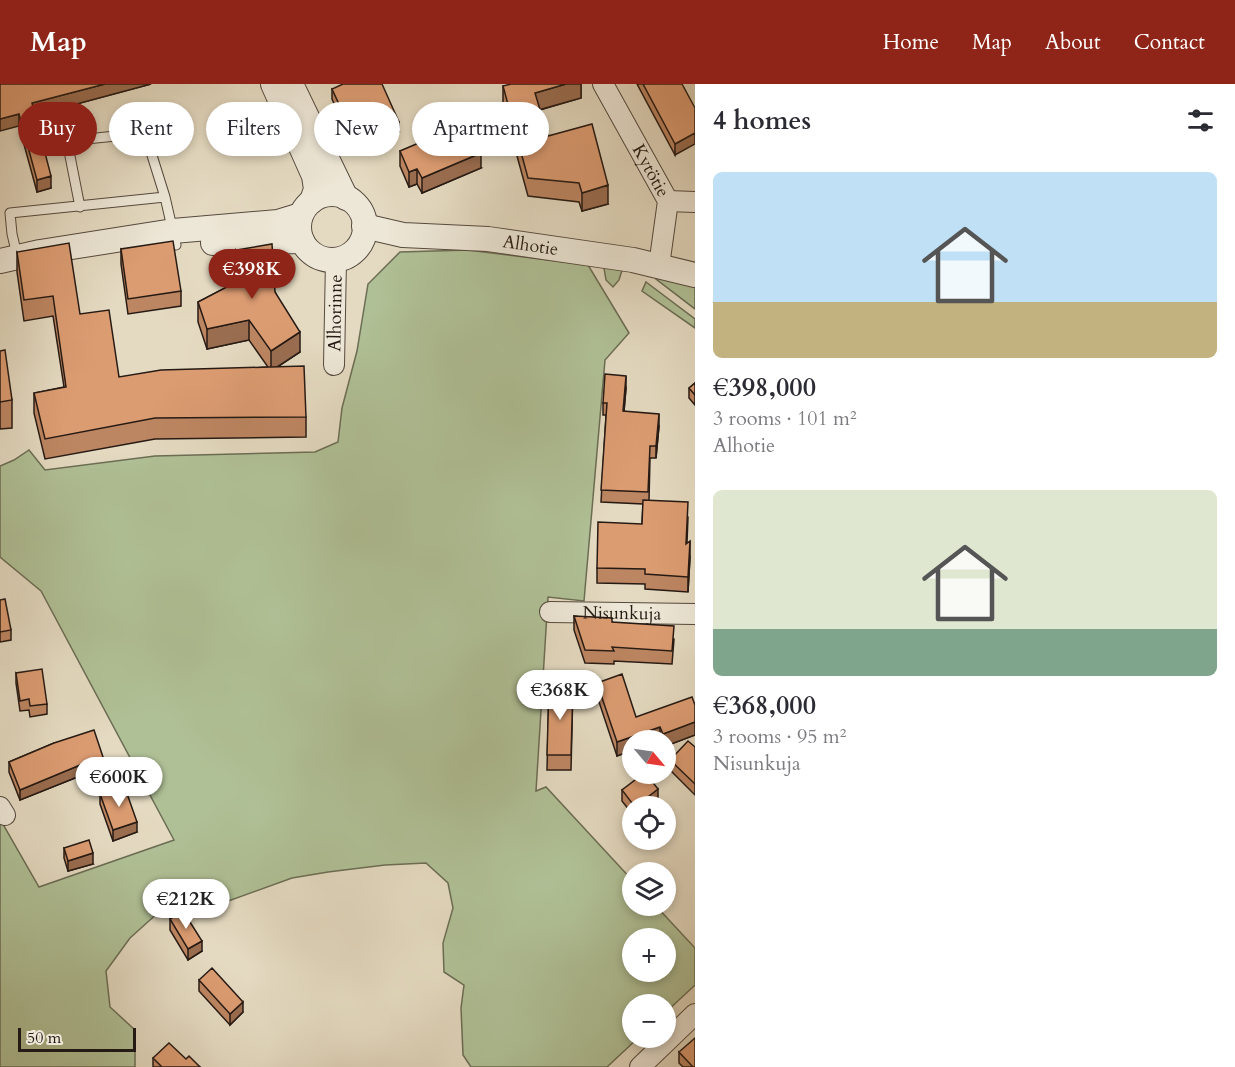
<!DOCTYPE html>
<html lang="en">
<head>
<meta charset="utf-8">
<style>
	:root { --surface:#fff; --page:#f7f7f7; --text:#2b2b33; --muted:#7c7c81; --accent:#8f2418 }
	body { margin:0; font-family:Cardo,serif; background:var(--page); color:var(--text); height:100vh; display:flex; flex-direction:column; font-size:22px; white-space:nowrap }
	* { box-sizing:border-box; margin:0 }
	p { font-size:20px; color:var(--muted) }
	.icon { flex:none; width:33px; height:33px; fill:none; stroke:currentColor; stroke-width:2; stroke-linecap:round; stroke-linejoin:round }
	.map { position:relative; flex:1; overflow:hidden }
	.drawer { display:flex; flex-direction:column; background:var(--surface); width:540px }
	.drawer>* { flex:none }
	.banner { position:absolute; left:18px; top:18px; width:570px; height:54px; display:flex; gap:12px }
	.needle { width:39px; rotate:119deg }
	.fabs { position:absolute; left:622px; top:646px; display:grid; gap:12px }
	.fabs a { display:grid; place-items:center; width:54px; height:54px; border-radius:50%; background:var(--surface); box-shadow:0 3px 9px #0003; font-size:30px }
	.scale { position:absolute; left:18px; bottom:15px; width:118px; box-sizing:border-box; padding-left:6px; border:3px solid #261a14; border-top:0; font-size:16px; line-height:21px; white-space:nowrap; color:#261a14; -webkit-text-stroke:4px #ede7d7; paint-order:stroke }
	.price { position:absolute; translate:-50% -51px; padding:0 14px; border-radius:21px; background:#fff; color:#222; font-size:20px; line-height:39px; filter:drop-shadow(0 2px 3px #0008) }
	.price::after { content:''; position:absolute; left:50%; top:36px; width:18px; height:14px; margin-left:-9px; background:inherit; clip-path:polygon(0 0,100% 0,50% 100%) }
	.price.selected { background:var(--accent); color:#fff }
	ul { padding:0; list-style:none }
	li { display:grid; align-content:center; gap:12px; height:318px; padding:0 18px }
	li span { display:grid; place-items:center; height:186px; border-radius:9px; color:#555 }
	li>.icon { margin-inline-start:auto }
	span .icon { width:108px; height:108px; fill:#fffc; stroke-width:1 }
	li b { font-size:26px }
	h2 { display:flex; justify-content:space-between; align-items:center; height:72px; padding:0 18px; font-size:26px }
	.pill { padding:0 21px; border-radius:27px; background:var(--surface); box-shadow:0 3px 9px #0003; font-size:21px; line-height:54px }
	.pill.selected { background:var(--accent); color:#fff }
	header { display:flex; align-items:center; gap:36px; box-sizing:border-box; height:84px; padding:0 30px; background:var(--accent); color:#fff }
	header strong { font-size:28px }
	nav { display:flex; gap:33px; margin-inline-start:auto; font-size:21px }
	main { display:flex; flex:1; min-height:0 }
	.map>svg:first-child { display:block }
	.green { fill:#b0c096; stroke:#6b6d55; stroke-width:1.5; fill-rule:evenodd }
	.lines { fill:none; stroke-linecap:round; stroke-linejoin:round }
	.service-casing { stroke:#564a3f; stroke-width:11 }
	.minor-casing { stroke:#564a3f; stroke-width:22 }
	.tertiary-casing { stroke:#564a3f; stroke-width:26 }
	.service { stroke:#ede7d7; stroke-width:9 }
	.minor { stroke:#ede7d7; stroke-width:20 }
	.tertiary { stroke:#ede7d7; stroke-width:24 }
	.wall { fill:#bd8662; stroke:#261a14; stroke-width:1.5 }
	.shaded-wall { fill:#9a6d50; stroke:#261a14; stroke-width:1.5 }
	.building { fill:#dc9c72; stroke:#261a14; stroke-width:1.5 }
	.labels { text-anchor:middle; stroke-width:4.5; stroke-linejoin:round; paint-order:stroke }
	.street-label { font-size:18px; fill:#261a14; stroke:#ede7d7 }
</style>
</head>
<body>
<header>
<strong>Map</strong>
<nav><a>Home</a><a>Map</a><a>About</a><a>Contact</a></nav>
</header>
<main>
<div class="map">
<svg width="695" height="983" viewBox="0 0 695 983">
	<rect width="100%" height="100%" fill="#e4dac1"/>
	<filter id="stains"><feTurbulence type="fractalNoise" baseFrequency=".00333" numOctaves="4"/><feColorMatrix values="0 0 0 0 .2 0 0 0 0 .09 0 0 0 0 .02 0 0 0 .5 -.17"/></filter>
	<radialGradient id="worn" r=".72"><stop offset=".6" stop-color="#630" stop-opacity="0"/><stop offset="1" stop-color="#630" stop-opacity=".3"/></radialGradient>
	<!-- green -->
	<path class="green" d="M468 166 588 181 629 249 605 276 584 517 548 513 536 707 546 703 633 797V822H656L695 864V901L666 928V921H633V954H638L607 983H471L463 971 461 924 464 901 444 888 443 859 453 824 448 799 426 779 385 781 328 788 292 794 209 824 184 814 160 827 130 854 106 887 110 923 135 946V983H0V735L39 803 174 756 41 507 0 473V382L14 376 29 366 45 386 155 372 315 368 338 358 342 324 357 267 368 200 400 168ZM633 855H666V888H633Z
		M623 183 619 196 613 203 606 196 604 184Z
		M658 192 695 202V225L656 195Z
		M646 198 695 235V244L642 207Z"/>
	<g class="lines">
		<defs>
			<path id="service" d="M80 123 67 57 145 49 165 113 176 161
				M17 171 12 150 10 129 165 113"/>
			<g id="minor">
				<path id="s1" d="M603 0 668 117 659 182"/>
				<path d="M668 117 695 118"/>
				<path id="s2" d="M334 281 336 176"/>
				<path id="s3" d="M550 528 695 530"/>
				<path d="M0 723 5 731"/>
				<path d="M640 983 695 930"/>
			</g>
			<g id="tertiary">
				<path d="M273 0 314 92 316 105 312 117"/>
				<path d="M291 0 346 114"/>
				<circle cx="332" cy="143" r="33"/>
				<path id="s4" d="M364 142 403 151 488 155 633 176 695 191"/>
				<path d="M213 159 302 157"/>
				<path d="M0 177 40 168 173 147 278 138 301 131"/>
			</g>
		</defs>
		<!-- service casing -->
		<use href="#service" class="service-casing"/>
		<!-- minor casing -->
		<use href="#minor" class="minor-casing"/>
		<!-- tertiary casing -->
		<use href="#tertiary" class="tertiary-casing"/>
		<!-- service -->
		<use href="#service" class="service"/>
		<!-- minor -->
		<use href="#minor" class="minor"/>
		<!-- tertiary -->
		<use href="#tertiary" class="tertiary"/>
	</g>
	<!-- wall -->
	<path class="wall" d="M0 0H151L35 31 51 104 37 108 19 42Z
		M581 0V14L540 26 548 52 608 120 582 127 579 118 528 112 503 21V2Z
		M637 0H682L675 71Z
		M332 5 399 48 356 68 332 15Z
		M400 67 481 84 422 109 417 100 409 103 400 82Z
		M121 165 181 207V222L128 230 121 180Z
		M236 166 275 208 300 268 277 283 306 333V353L155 355 45 375 34 329V309L64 303 53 232 24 237 17 188V168L80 230 119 293 268 283 249 256 207 265 198 238V218L237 198 236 186Z
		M0 267 12 316V344L0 345Z
		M695 299V321L689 314V304Z
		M626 304 624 327 659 342 656 374H650L649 417 688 433 687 459 690 473 688 508 645 505V500L597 499V484L642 440 643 420 601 418 606 331H603V319Z
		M0 516 11 546V556L0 558Z
		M574 532 612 538 674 555 672 580 614 577V580L585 579 574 546Z
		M16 589 47 620V630L30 633 29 626 20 627 16 599Z
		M597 599 636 633 695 651 666 662V657H633V666L617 672 597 612Z
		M549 602 573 603 571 686H547Z
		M54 659 105 689 81 697 80 692 20 716 9 688V678Z
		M695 663V711L670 686V676Z
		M622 706 658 715 648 723H633V731L622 717Z
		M100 710 137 748 113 757 100 720Z
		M64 764 93 780 68 787 64 774Z
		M170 835 202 867 188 876 170 846Z
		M199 896 243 928 230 941 199 907Z
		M679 968 695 983H683L679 979Z
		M153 974 186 975 200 983H153Z"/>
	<!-- shaded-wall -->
	<path class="shaded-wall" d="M105 0H151L32 32V19Z
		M566 0H581V14L535 27V9Z
		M19 30V42L0 47V35Z
		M399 38V48L356 68V57Z
		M695 49V60L675 71V60Z
		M481 69V84L422 109V94Z
		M417 85V100L409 103V88Z
		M51 92V104L37 108V96Z
		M608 101V120L582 127V109Z
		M249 236V256L207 265V245Z
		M300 248V268L271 287V267Z
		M626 292V304L623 339V327Z
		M659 330V342L656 374V362Z
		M690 457V473L688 508V493Z
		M695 638V651L666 662V657H663V650Z
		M660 643V657H633V666L617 672V658Z
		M105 679V689L81 697V687Z
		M80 681V692L20 716V706Z
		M658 705V715L648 723H635Z
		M137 738V748L113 757V746Z
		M93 769V780L68 787V777Z
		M202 857V867L188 876V865Z
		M243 918V928L230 941V930Z"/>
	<!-- building -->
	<path class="building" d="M0 0H105L32 19 51 92 37 96 19 30 0 35Z
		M343 0H382L399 38 356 57 332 5Z
		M511 0H566L535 9 548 52 592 40 608 101 582 109 579 99 528 94 503 2Z
		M643 0H682L695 24V49L675 60Z
		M468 38 481 69 422 94 417 85 409 88 400 67Z
		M173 157 181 207 128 215 121 165Z
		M69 159 80 230 109 226 119 293 161 286 304 282 306 333 155 334 45 355 34 309 66 303 53 212 24 216 17 168Z
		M272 160 275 208 300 248 271 267 249 236 207 245 198 218 240 196 236 166Z
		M5 266 12 316 0 318V267Z
		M605 290 626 292 623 327 659 330 656 362H650L648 408 601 406 607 319H603Z
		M695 299V311L689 304Z
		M643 416 688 418 686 460 690 457 688 493 645 490V485L597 484 598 438 642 440Z
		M5 515 11 546 0 548V516Z
		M574 532 612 534V538L674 542 672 567 612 563 614 567 585 566Z
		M42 585 47 620 30 622 29 615 20 617 16 589Z
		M622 590 636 633 692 613 695 621V638L663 650 660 643 617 658 597 599Z
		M549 602 573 603 571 671H547Z
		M94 646 105 679 81 687 80 681 20 706 9 678 54 659Z
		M688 657 695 663V700L670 676Z
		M643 690H646L658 705 635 723 622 706Z
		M124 701 137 738 113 746 100 710Z
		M89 756 93 769 68 777 64 764Z
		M183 827 202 857 188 865 170 835Z
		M212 884 243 918 230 930 199 896Z
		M695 954V983H693L679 968Z
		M169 959 186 975 189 972 200 983H162L153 974Z"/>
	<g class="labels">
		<!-- street labels -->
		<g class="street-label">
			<text dy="6" stroke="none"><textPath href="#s1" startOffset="99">Kytötie</textPath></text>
			<text dy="6" stroke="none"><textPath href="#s4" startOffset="168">Alhotie</textPath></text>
			<text dy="6" stroke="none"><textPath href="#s2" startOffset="52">Alhorinne</textPath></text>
			<text dy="6" stroke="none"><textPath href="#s3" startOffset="72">Nisunkuja</textPath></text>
		</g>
	</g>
	<rect width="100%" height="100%" filter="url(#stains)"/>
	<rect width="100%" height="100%" fill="url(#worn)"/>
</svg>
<div class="fabs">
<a><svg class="needle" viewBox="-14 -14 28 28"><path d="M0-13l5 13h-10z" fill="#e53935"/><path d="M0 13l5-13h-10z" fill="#7c7c81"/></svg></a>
<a><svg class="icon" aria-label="locate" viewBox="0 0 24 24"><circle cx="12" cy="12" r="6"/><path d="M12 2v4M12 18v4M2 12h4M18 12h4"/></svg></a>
<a><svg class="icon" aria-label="layers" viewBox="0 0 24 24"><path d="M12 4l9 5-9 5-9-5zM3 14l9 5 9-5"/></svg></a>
<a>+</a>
<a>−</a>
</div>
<div class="scale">50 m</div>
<b class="price selected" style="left:252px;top:216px">€398K</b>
<b class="price" style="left:560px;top:637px">€368K</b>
<b class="price" style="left:119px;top:724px">€600K</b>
<b class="price" style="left:186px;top:846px">€212K</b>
<div class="banner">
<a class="pill selected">Buy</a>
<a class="pill">Rent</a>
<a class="pill">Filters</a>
<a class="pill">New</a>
<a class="pill">Apartment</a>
</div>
</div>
<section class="drawer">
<h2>4 homes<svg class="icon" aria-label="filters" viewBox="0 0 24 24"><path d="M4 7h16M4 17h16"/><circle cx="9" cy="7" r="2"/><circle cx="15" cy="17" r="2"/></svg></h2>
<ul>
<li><span style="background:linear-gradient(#bfe0f5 70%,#c2b280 0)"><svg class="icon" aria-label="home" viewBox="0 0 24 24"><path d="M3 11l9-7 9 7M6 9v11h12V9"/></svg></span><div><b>€398,000</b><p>3 rooms · 101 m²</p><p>Alhotie</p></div></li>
<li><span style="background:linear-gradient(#dfe7d0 75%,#7fa58c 0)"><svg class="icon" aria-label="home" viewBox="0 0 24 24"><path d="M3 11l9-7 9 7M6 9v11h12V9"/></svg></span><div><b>€368,000</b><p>3 rooms · 95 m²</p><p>Nisunkuja</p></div></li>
</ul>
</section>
</main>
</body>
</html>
